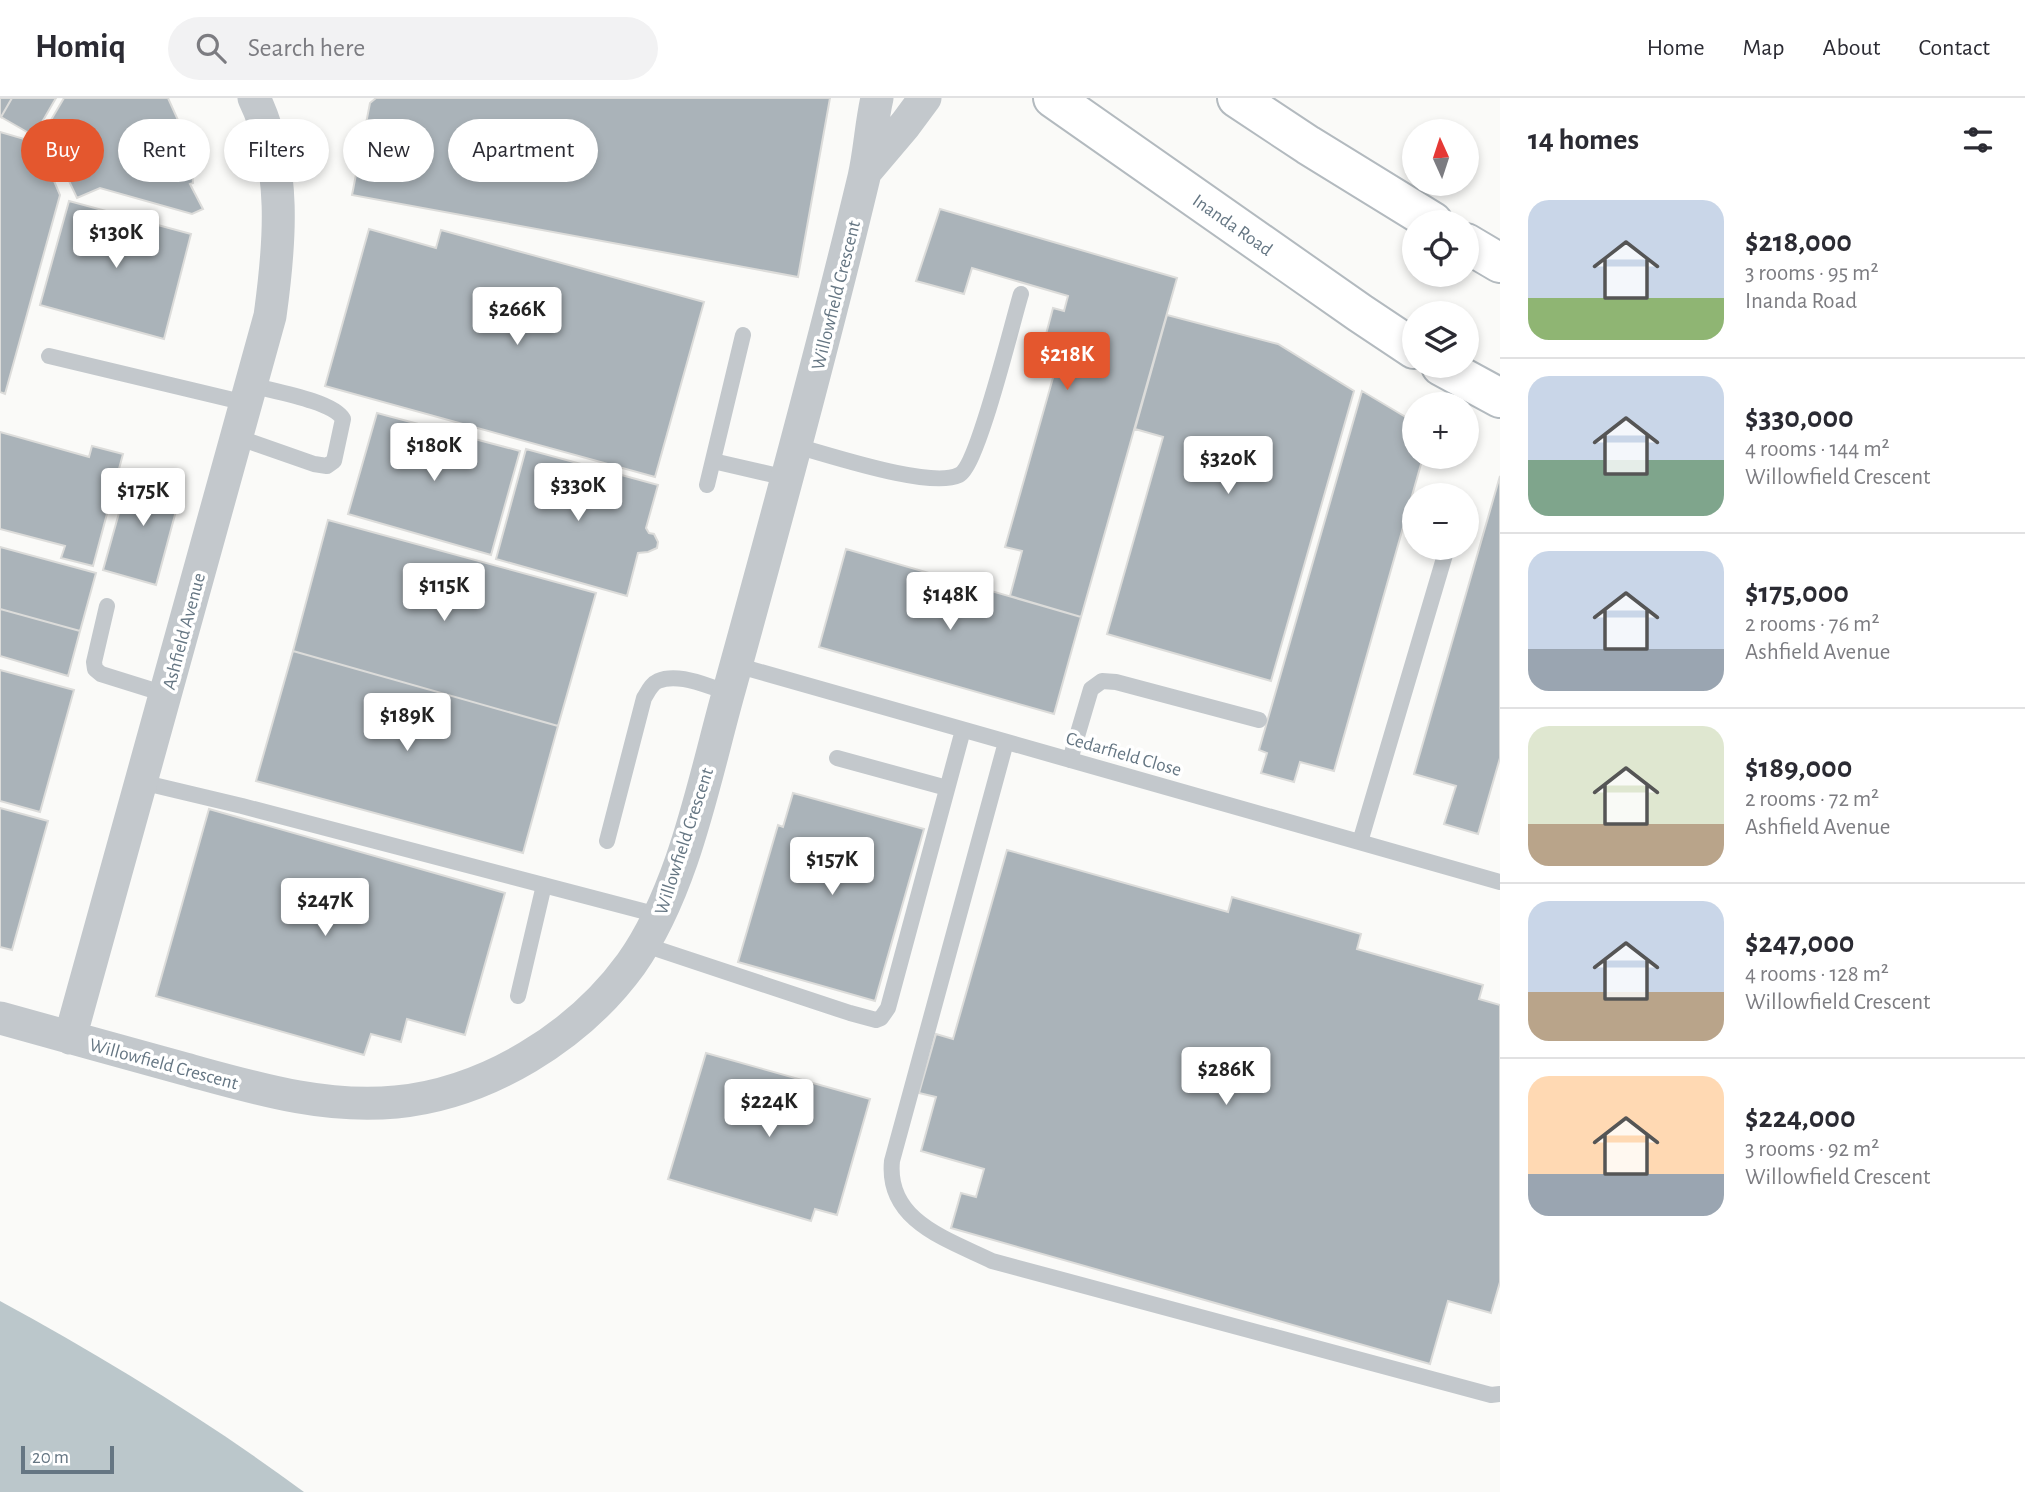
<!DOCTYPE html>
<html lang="en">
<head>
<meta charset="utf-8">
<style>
	:root { --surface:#fff; --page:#f2f2f3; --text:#2b2b33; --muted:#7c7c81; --line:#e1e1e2; --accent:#e4572e }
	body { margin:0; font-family:"Alegreya Sans",sans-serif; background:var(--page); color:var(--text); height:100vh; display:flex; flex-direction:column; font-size:26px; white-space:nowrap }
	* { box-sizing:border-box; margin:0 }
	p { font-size:23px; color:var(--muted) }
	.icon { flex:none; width:38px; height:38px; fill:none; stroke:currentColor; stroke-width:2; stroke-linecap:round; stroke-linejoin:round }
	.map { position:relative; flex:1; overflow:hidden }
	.drawer { display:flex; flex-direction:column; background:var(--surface); width:525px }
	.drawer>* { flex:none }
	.guide { position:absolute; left:21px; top:21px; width:665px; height:63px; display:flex; gap:14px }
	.needle { width:46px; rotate:357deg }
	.tools { position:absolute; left:1402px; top:21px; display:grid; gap:14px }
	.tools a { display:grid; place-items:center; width:77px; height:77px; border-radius:50%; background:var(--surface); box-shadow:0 4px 10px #0003; font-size:35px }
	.scale { position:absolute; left:21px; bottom:18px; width:93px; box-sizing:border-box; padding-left:7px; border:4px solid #657683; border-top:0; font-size:19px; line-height:24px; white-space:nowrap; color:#657683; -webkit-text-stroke:5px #fff; paint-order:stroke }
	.price { position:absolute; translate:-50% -60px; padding:0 16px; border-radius:7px; background:#fff; color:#222; font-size:23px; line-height:46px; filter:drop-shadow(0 2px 4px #0008) }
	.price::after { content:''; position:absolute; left:50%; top:42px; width:21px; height:16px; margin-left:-10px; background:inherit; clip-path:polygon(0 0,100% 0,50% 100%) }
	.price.on { background:var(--accent); color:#fff }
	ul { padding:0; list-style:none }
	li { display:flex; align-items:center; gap:21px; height:175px; padding:0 28px }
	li+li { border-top:2px solid var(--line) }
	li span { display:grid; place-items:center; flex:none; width:196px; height:140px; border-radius:21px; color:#555 }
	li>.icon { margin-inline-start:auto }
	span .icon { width:84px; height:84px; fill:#fffc; stroke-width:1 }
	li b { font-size:30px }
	h2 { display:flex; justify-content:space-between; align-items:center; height:84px; padding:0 28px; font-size:30px }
	.chip { padding:0 24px; border-radius:32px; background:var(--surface); box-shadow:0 4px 10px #0003; font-size:24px; line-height:63px }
	.chip.on { background:var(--accent); color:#fff }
	header { display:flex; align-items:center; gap:42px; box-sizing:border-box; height:98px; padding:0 35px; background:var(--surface); border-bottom:2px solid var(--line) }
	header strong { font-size:33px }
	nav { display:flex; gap:38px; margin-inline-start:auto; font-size:24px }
	.search { width:490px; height:63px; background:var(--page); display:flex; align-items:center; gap:18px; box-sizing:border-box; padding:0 24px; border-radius:38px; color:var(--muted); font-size:26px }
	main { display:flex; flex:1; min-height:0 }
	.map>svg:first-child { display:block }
	.water { fill:#bbc7cb }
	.building { fill:#aab3b9; stroke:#dcdcda; stroke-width:2 }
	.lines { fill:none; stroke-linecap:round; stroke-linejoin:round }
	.secondary-casing { stroke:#b3babf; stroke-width:42 }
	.lane { stroke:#c3c8cc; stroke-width:16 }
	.street { stroke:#c3c8cc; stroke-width:33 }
	.secondary { stroke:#fff; stroke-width:38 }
	.labels { text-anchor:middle; stroke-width:7; stroke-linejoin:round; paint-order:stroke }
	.street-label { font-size:19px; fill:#657683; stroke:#fff }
</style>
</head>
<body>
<header>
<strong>Homiq</strong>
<div class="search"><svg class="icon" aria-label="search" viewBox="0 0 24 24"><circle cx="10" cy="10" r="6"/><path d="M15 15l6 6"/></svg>Search here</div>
<nav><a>Home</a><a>Map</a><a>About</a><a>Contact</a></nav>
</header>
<main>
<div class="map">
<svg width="1500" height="1394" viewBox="0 0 1500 1394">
	<rect width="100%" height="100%" fill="#fafaf8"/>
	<!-- water -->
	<path class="water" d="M0 1203C105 1260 208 1323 304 1394H0Z"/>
	<!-- building -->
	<path class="building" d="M0 0H12L1 19 0 18Z
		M12 0H56L34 38 1 19Z
		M64 0H168L187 42 191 63 193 85 190 86 203 111 192 116 100 90 77 100 45 32Z
		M376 0H830L798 179 352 97 370 5Z
		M0 34 38 45 60 97 5 296 0 294Z
		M69 103 191 136 164 241 40 207Z
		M940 111 1177 180 1081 519 1010 498 1022 453 1005 449 1058 262 1051 260 1056 243 1045 240 1053 210 1064 213 1068 198 972 170 964 196 916 183Z
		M369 131 436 150 441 132 704 204 655 379 325 288Z
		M1167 217 1278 246 1354 293 1271 583 1107 536 1163 339 1135 331Z
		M1362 293 1414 324V359H1423L1334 673 1300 664 1294 684 1261 675 1267 655 1259 652Z
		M377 315 520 353 491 457 348 416Z
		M0 334 89 359 92 348 123 356 93 468 61 460 65 448 0 431Z
		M526 351 658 387 646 430 649 435 654 436 658 444 657 450 648 454 638 455 627 498 496 461Z
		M131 372 183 387 156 487 103 472Z
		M1500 378V660L1478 736 1444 726 1456 688 1414 676Z
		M328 422 596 495 558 628 293 553Z
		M0 449 96 475 80 533 0 511Z
		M846 451 1081 519 1054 616 819 549Z
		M0 511 80 533 68 578 0 558Z
		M293 553 558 628 523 755 256 683Z
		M0 572 74 592 40 714 0 703Z
		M793 695 924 731 875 903 738 864 778 727 783 729Z
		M0 710 48 723 12 852 0 849Z
		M209 711 505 795 465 937 407 921 401 944 371 936 364 957 156 898Z
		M1007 752 1228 814 1232 799 1361 836 1357 851 1483 887 1479 901 1500 907V1184L1491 1215 1448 1203 1430 1266 951 1130 961 1095 976 1099 984 1071 921 1053 936 999 919 995 936 936 953 941Z
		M706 955 870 1001 837 1117 815 1111 811 1123 668 1081Z"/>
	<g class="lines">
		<defs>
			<g id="secondary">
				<path id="s1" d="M1053 0 1360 215 1414 251"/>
				<path d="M1237 0 1308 47 1433 124"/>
				<path d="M1466 145 1500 165"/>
				<path d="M1441 268 1500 300"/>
			</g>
		</defs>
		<!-- secondary casing -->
		<use href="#secondary" class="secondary-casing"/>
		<!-- lane -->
		<path class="lane" d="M49 258 246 305
			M237 339 314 366 327 368 334 363 343 321C333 303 272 293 251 287
			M796 348C830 357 930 391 959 377 978 368 1012 225 1021 196
			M713 363 787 380
			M707 387 743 237
			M107 508 94 564 95 571 101 576 165 596
			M736 567 1500 784
			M1006 644 892 1063C886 1123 947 1141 992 1163L1491 1297 1500 1296
			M837 660 947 690
			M1070 662 1091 591 1102 583 1116 584 1259 622
			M141 684 242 708 658 817
			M607 743 644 600C648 594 651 586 658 583 679 574 708 589 728 594
			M1360 744 1447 450
			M642 846 850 915 876 922 881 920 888 910 963 632
			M518 898 544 787"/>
		<!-- street -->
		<path class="street" d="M866 73 905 27 925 0
			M0 920C62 937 123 954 185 971 255 990 323 1011 396 1004 487 995 578 939 631 866 685 790 705 677 730 589 777 419 823 250 864 79 870 53 871 26 877 0
			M70 940 270 218C280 146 287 68 254 0"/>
		<!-- secondary -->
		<use href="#secondary" class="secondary"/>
	</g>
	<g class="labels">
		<!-- street labels -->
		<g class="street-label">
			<text dy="7" stroke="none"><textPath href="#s1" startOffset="220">Inanda Road</textPath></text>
			<text transform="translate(835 197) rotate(-76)" y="7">Willowfield Crescent</text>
			<text transform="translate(183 533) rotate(-75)" y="7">Ashfield Avenue</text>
			<text transform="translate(1124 655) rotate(16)" y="7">Cedarfield Close</text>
			<text transform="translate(683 743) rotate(-72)" y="7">Willowfield Crescent</text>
			<text transform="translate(164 965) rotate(15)" y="7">Willowfield Crescent</text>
		</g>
	</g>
</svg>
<div class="tools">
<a><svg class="needle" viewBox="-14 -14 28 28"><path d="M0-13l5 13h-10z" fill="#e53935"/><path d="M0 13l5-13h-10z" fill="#7c7c81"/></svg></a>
<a><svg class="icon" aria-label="locate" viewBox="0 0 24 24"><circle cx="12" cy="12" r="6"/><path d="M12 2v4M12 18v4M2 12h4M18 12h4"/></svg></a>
<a><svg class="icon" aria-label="layers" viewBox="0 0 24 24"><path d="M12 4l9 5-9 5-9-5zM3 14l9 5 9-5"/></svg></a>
<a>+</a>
<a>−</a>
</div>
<div class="scale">20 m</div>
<b class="price" style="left:116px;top:172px">$130K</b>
<b class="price" style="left:517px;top:249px">$266K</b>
<b class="price on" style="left:1067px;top:294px">$218K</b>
<b class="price" style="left:434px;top:385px">$180K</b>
<b class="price" style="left:1228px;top:398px">$320K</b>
<b class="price" style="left:578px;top:425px">$330K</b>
<b class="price" style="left:143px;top:430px">$175K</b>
<b class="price" style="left:444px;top:525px">$115K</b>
<b class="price" style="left:950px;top:534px">$148K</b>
<b class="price" style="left:407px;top:655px">$189K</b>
<b class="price" style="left:832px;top:799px">$157K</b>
<b class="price" style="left:325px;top:840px">$247K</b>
<b class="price" style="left:1226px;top:1009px">$286K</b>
<b class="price" style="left:769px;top:1041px">$224K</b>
<div class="guide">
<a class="chip on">Buy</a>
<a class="chip">Rent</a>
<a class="chip">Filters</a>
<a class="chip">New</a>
<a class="chip">Apartment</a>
</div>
</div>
<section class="drawer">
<h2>14 homes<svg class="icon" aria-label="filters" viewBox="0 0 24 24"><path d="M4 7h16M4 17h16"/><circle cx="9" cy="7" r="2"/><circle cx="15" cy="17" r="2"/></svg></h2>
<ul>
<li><span style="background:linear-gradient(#c9d6e8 70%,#8fb573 0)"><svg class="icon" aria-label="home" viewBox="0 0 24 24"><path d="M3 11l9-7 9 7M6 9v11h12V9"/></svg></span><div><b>$218,000</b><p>3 rooms · 95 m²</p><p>Inanda Road</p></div></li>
<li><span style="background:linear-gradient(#c9d6e8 60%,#7fa58c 0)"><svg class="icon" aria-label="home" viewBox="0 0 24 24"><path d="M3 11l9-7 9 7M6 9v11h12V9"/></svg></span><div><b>$330,000</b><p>4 rooms · 144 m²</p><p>Willowfield Crescent</p></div></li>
<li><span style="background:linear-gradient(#c9d6e8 70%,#9aa5b1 0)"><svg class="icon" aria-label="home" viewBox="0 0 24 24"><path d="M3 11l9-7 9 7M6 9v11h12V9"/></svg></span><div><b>$175,000</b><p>2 rooms · 76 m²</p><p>Ashfield Avenue</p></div></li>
<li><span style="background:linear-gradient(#dfe7d0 70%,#b9a48a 0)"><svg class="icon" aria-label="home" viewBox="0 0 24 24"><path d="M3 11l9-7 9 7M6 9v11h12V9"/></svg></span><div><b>$189,000</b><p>2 rooms · 72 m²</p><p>Ashfield Avenue</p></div></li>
<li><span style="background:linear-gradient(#c9d6e8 65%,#b9a48a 0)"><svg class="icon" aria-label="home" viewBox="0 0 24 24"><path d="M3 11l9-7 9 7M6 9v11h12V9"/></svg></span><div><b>$247,000</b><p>4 rooms · 128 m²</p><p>Willowfield Crescent</p></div></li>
<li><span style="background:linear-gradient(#ffd9b3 70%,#9aa5b1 0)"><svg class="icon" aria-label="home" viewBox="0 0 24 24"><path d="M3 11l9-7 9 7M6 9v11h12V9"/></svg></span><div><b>$224,000</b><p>3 rooms · 92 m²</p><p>Willowfield Crescent</p></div></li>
</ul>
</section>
</main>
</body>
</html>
